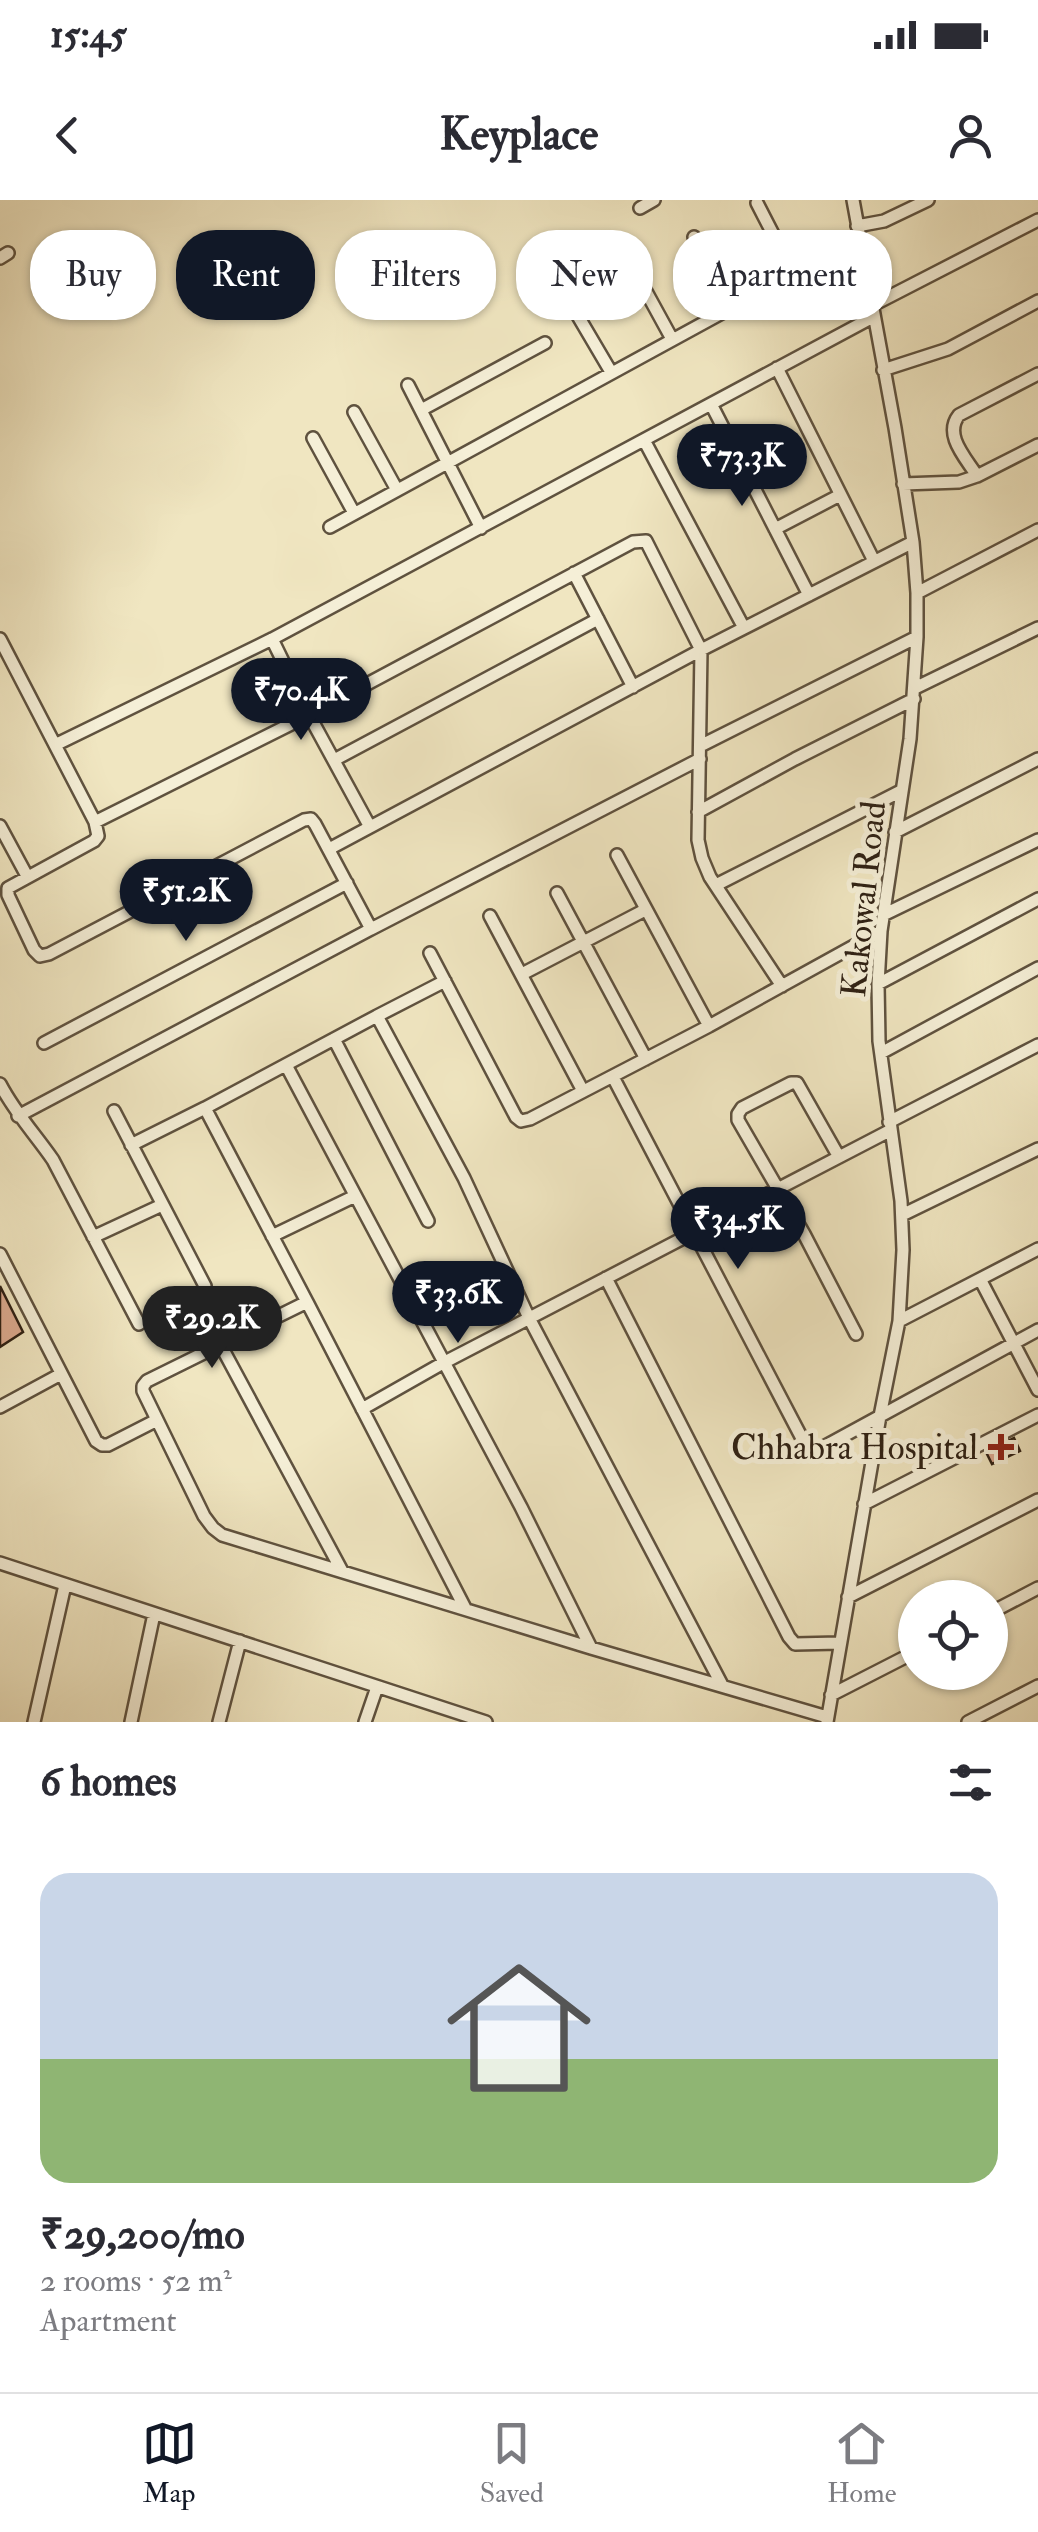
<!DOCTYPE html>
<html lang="en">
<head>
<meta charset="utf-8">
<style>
	:root { --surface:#fff; --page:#f7f7f7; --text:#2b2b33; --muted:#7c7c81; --line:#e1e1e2; --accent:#111827 }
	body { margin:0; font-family:"IM FELL Double Pica",serif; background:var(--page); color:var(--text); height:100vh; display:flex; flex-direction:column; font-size:38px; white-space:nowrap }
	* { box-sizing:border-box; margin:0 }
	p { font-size:32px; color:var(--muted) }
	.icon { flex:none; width:55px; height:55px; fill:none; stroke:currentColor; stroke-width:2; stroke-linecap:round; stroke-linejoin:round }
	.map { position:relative; height:1522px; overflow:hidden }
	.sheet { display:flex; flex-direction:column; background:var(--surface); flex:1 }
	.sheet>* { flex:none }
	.top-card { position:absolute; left:30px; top:30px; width:980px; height:90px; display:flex; gap:20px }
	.fabs { position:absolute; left:898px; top:1380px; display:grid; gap:20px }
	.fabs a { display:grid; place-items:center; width:110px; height:110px; border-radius:50%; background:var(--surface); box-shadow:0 2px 8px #0004; font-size:50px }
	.price { position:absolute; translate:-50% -85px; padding:0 22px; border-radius:35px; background:var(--accent); color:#fff; font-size:32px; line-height:65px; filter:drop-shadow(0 2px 5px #0008) }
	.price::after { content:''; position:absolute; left:50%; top:60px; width:30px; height:22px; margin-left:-15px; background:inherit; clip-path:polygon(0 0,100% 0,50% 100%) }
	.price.current { background:#222; color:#fff }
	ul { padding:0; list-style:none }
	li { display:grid; align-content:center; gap:20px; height:530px; padding:0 40px }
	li+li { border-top:2px solid var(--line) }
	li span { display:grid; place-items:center; height:310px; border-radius:30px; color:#555 }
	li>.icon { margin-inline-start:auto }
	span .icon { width:180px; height:180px; fill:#fffc; stroke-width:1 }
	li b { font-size:42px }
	h2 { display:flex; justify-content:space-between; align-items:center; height:120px; padding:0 40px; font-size:42px }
	.tag { padding:0 35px; border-radius:40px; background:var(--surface); box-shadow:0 2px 8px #0004; font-size:35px; line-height:90px }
	.tag.current { background:var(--accent); color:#fff }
	.status { display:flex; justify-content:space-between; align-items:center; height:70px; padding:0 50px; background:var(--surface); direction:ltr }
	.status svg { height:28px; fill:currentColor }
	header { display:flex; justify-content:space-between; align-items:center; height:130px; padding:0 40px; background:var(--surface); font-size:45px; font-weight:700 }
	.tab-bar { display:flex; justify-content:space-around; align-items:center; height:140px; border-top:2px solid var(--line); background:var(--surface); font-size:28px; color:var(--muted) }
	.tab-bar a { display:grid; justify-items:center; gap:5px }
	.tab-bar .current { color:var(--accent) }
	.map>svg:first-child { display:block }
	.building { fill:#dcab90; stroke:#2f2114; stroke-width:2.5 }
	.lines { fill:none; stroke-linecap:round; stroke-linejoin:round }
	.minor-casing { stroke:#5f523f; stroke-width:16 }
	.minor { stroke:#f5efd7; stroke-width:11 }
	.poi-dot { fill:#8f2418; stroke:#f5efd7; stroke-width:4 }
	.labels { text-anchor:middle; stroke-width:10; stroke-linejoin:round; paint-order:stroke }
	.street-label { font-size:35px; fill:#2f2114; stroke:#f5efd7 }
	.poi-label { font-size:35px; fill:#2f2114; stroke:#f5efd7; text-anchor:end }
</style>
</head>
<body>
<div class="status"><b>15:45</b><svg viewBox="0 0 49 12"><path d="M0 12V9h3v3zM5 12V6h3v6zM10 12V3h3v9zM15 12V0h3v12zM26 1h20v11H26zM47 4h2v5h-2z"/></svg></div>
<header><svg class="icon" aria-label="back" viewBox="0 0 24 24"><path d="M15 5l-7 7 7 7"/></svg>Keyplace<svg class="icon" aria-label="person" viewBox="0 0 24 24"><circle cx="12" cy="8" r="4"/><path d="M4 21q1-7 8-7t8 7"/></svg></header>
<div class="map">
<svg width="1038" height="1522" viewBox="0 0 1038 1522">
	<rect width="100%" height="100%" fill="#f0e6c1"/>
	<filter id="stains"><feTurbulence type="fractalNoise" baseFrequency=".002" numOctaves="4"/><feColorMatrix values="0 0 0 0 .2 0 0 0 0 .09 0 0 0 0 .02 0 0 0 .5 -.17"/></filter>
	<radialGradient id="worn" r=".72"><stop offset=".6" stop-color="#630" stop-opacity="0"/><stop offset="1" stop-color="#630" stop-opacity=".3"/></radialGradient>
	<!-- building -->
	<path class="building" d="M0 1086 23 1132 0 1147Z
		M1014 1238 1020 1251 992 1264 986 1252Z"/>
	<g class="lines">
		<defs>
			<path id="minor" d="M757 3 793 73
				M640 8 654 0
				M857 26 884 21 928 0
				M694 37 732 107
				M0 58 8 53
				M632 66 672 139
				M568 99 611 172
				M871 106 1038 20
				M777 168 874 361
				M883 170 948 149 1038 101
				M408 185 481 328
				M711 204 809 395
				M421 210 545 143
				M354 212 397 290
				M313 238 354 313
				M644 240 744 428
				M977 276C966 258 943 235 959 215L1038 174
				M903 284 959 282 977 276 1038 245
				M330 327 859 38
				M775 329 840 295
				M574 373 633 487
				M917 393 1038 330
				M0 439 95 622 309 515 633 342 646 341 701 450 698 640 702 658 710 677 782 786
				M272 439 309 515 370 627
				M915 488 1038 428
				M57 544 272 439 873 117
				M700 546 917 437
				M334 560 598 419
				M698 612 795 559 914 499
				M0 626 27 676
				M895 632 1038 559
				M329 649 701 450 913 342
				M617 655 709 826
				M716 685 901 591
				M557 693 646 859
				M883 715 1038 640
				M490 716 583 891
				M371 729 700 559
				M430 753 516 917 521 921 530 919 709 826 881 731
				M522 774 645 710
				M878 784 1038 699
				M377 816 445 781
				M334 839 428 1021
				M44 843 347 683
				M881 853 1038 768
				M286 865 521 1307 591 1448
				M613 877 807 1248 811 1251 818 1250 1038 1130
				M0 884C15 913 35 934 53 960L139 1124
				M114 911 205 1086
				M18 916 371 729 315 624 311 619 304 620 49 754 40 756 34 750 8 695V688L94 641 98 636 95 622
				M889 922 1038 845
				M131 945 205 908
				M839 957 797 883H791L742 908 738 914V920L804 1034 856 1134
				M902 1015 1038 949
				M272 1036 355 996
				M93 1037 162 1005
				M0 1054 96 1241 102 1245H108L157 1220
				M606 1078 789 1437 795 1444 839 1443
				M980 1079 1038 1190
				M307 1102 465 1408
				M899 1121 1038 1049
				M220 1144 342 1371
				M0 1207 61 1174
				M362 1209 443 1163 891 930
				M864 1304 1038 1215
				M0 1363 486 1522
				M848 1397 1038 1300
				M990 1413 1038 1388
				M722 1485 529 1118 464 978 377 816 205 908 307 1102 147 1181 143 1186V1191L204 1316 213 1328 222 1335 591 1448 827 1517
				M831 1495 915 1452
				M34 1522 65 1385
				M131 1522 154 1414
				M219 1522 240 1441
				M365 1522 377 1487
				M827 1522 880 1216 899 1121 903 1050 901 1001 879 841 878 784 881 731 910 539 917 437V393L913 342 895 228 853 0
				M968 1522 1038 1486"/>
		</defs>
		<!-- minor casing -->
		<use href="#minor" class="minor-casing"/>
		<!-- minor -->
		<use href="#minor" class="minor"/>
	</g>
	<!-- markers -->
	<path class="poi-dot" d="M996 1232h10v10h10v10h-10v10h-10v-10h-10v-10h10z"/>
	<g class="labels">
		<!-- street labels -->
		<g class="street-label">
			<text transform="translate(863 699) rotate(-84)" y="12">Kakowal Road</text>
		</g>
		<!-- poi labels -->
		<g class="poi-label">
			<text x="978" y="1259">Chhabra Hospital</text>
		</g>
	</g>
	<rect width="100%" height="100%" filter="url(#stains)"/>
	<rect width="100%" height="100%" fill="url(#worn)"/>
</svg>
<div class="fabs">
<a><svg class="icon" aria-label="locate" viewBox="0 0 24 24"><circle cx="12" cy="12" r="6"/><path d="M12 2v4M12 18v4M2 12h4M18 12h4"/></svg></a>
</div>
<b class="price" style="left:742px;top:309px">₹73.3K</b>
<b class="price" style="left:301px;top:543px">₹70.4K</b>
<b class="price" style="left:186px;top:744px">₹51.2K</b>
<b class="price" style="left:738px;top:1072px">₹34.5K</b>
<b class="price" style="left:458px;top:1146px">₹33.6K</b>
<b class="price current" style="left:212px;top:1171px">₹29.2K</b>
<div class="top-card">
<a class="tag">Buy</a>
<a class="tag current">Rent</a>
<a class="tag">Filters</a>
<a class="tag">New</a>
<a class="tag">Apartment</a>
</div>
</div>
<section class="sheet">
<h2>6 homes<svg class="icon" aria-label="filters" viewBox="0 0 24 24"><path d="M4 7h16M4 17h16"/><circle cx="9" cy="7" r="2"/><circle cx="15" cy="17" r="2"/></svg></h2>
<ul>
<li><span style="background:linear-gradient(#c9d6e8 60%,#8fb573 0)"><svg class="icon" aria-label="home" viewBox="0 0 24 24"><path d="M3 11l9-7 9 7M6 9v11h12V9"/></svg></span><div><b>₹29,200/mo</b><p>2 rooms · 52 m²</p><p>Apartment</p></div></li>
</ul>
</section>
<nav class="tab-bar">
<a class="current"><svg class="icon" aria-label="map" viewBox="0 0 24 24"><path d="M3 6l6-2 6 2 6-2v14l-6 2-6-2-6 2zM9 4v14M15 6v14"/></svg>Map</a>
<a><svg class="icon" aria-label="saved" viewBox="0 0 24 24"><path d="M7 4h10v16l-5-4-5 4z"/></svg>Saved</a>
<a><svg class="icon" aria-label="home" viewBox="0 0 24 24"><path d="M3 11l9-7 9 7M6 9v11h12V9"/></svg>Home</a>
</nav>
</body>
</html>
